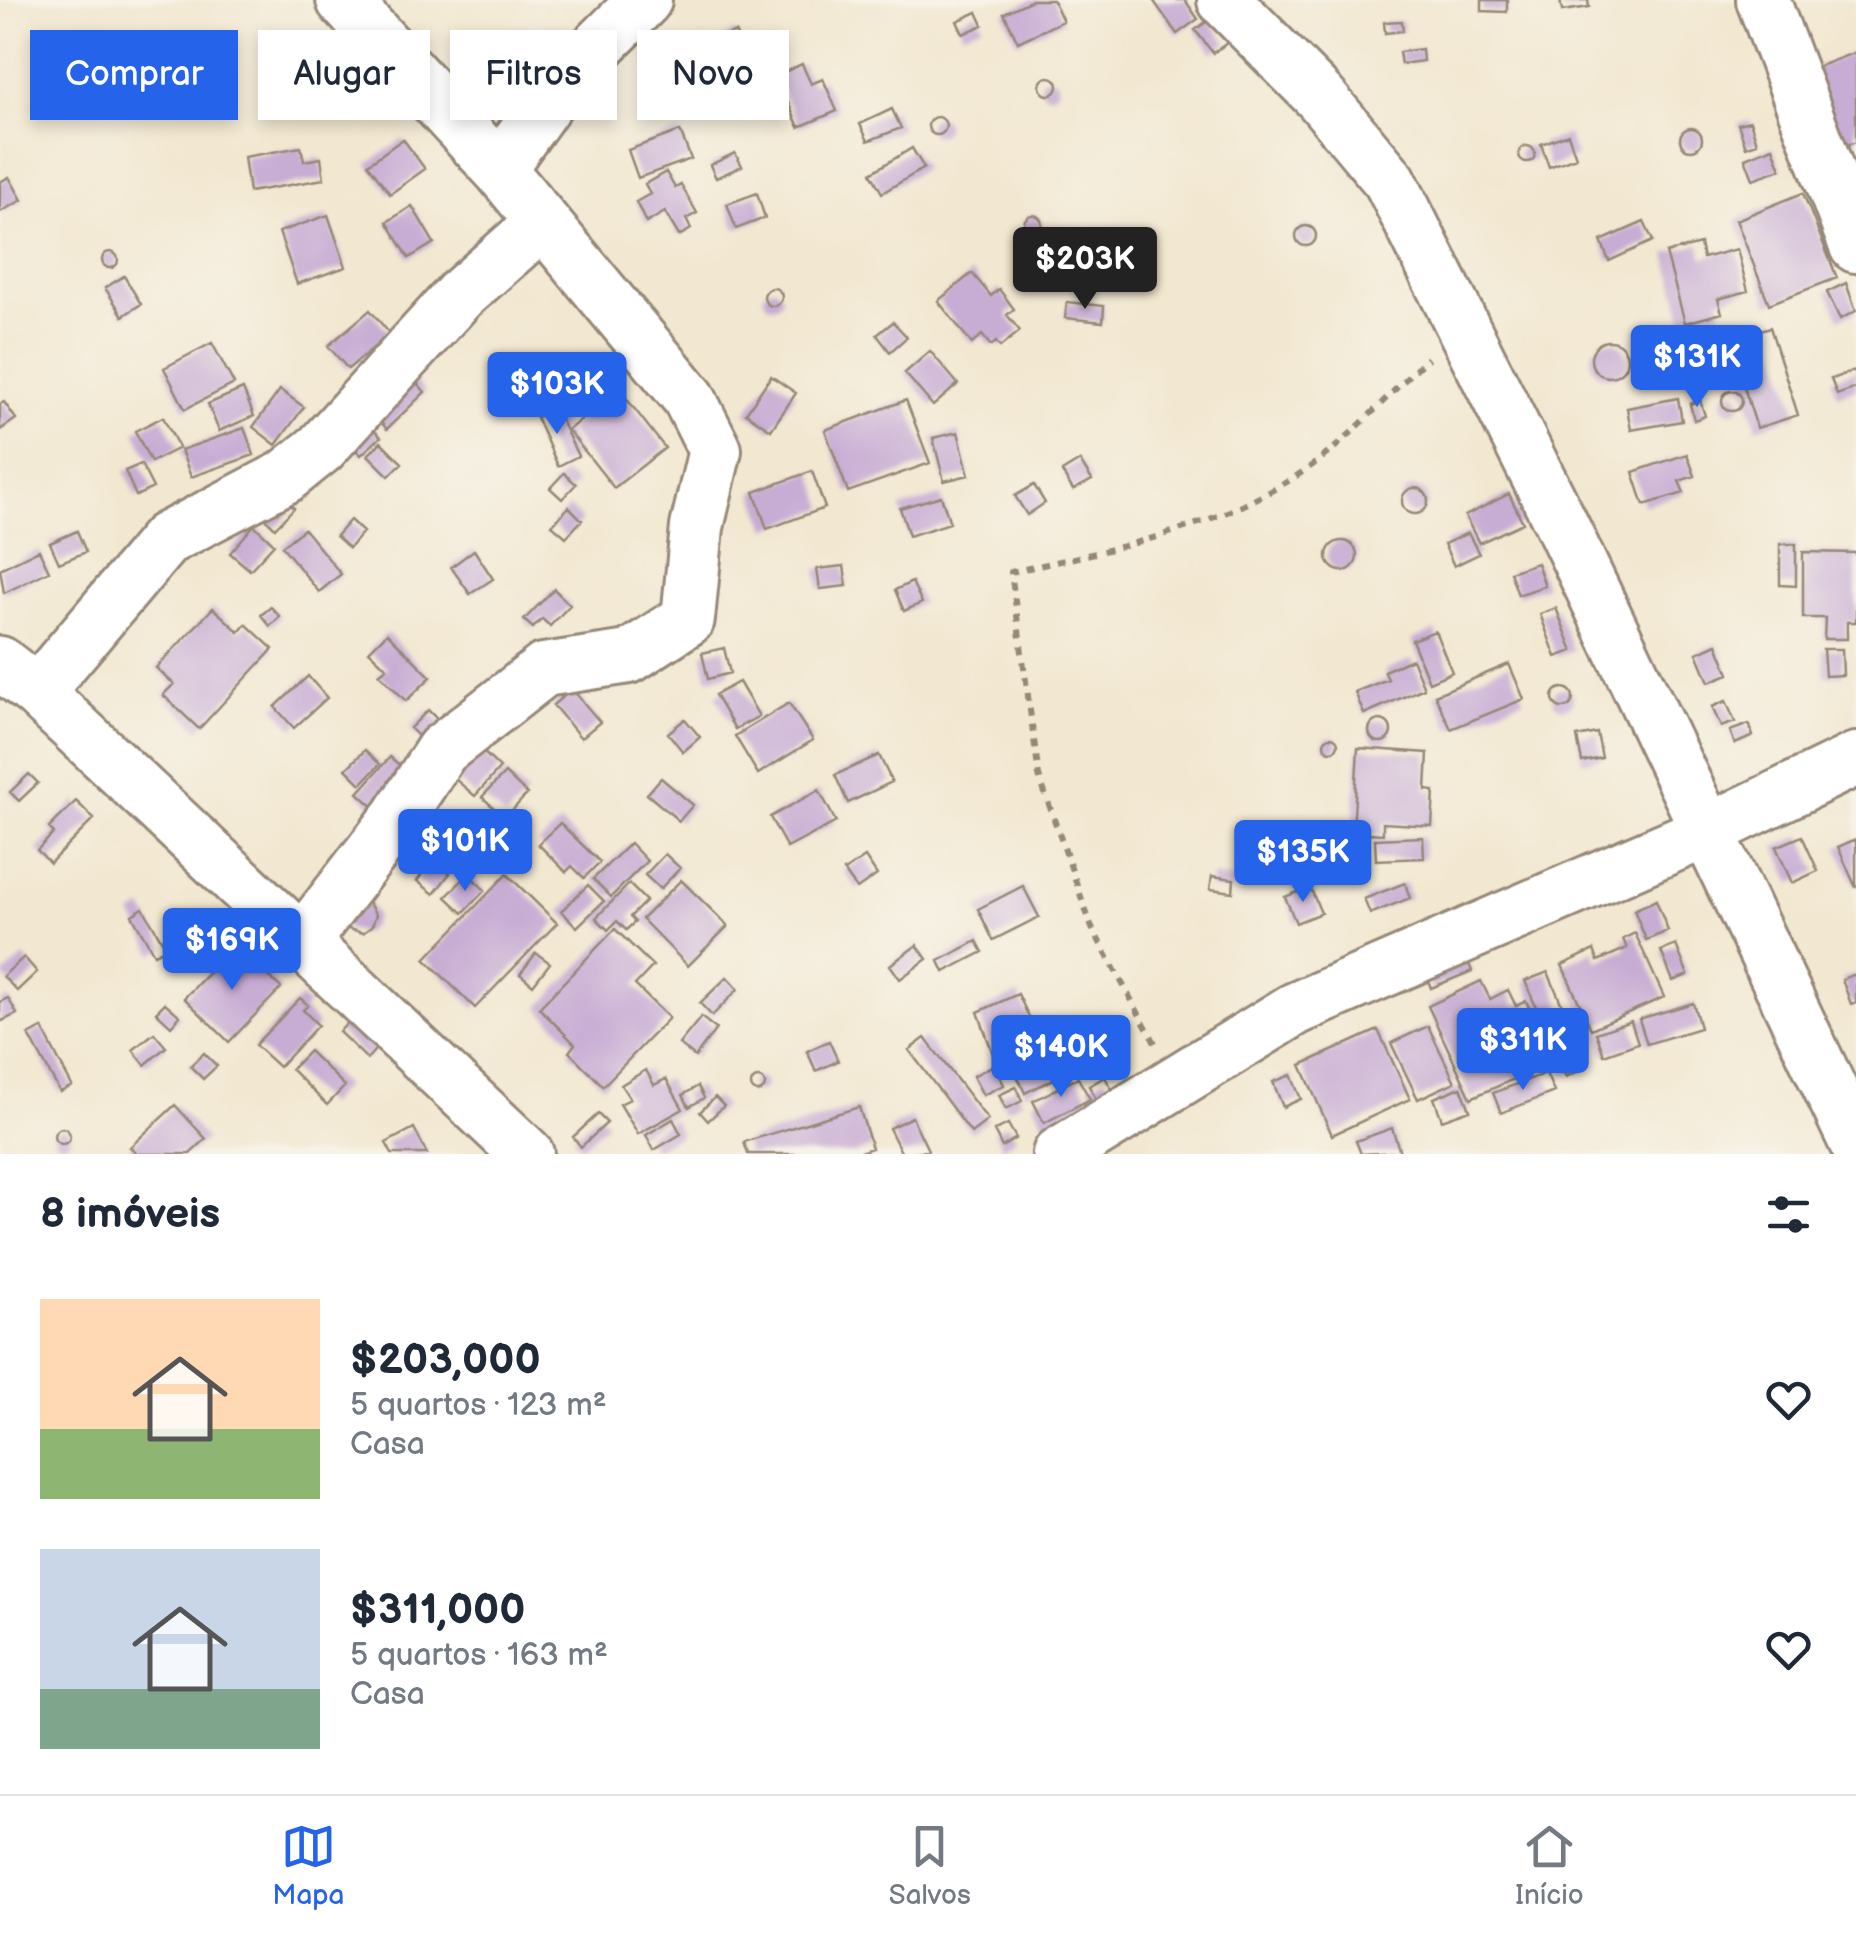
<!DOCTYPE html>
<html lang="pt">
<head>
<meta charset="utf-8">
<style>
	:root { --surface:#fff; --page:#f6f6f7; --text:#1f2937; --muted:#747a83; --line:#e0e1e3; --accent:#2563eb }
	body { margin:0; font-family:"Balsamiq Sans",sans-serif; background:var(--page); color:var(--text); height:100vh; display:flex; flex-direction:column; font-size:38px; white-space:nowrap }
	* { box-sizing:border-box; margin:0 }
	p { font-size:32px; color:var(--muted) }
	.icon { flex:none; width:55px; height:55px; fill:none; stroke:currentColor; stroke-width:2; stroke-linecap:round; stroke-linejoin:round }
	.map { position:relative; height:1154px; overflow:hidden }
	.side { display:flex; flex-direction:column; background:var(--surface); flex:1 }
	.side>* { flex:none }
	.hud { position:absolute; left:30px; top:30px; width:1000px; height:90px; display:flex; gap:20px }
	.price { position:absolute; translate:-50% -85px; padding:0 22px; border-radius:10px; background:var(--accent); color:#fff; font-size:32px; line-height:65px; filter:drop-shadow(0 2px 5px #0008) }
	.price::after { content:''; position:absolute; left:50%; top:60px; width:30px; height:22px; margin-left:-15px; background:inherit; clip-path:polygon(0 0,100% 0,50% 100%) }
	.price.on { background:#222; color:#fff }
	ul { padding:0; list-style:none }
	li { display:flex; align-items:center; gap:30px; height:250px; padding:0 40px }
	li span { display:grid; place-items:center; flex:none; width:280px; height:200px; border-radius:0px; color:#555 }
	li>.icon { margin-inline-start:auto }
	span .icon { width:120px; height:120px; fill:#fffc; stroke-width:1 }
	li b { font-size:42px }
	h2 { display:flex; justify-content:space-between; align-items:center; height:120px; padding:0 40px; font-size:42px }
	.chip { padding:0 35px; border-radius:0px; background:var(--surface); box-shadow:0 5px 15px #0003; font-size:35px; line-height:90px }
	.chip.on { background:var(--accent); color:#fff }
	.menu { display:flex; justify-content:space-around; align-items:center; height:140px; border-top:2px solid var(--line); background:var(--surface); font-size:28px; color:var(--muted) }
	.menu a { display:grid; justify-items:center; gap:5px }
	.menu .on { color:var(--accent) }
	.map>svg:first-child { display:block }
	.building { fill:#c7acd4 }
	.lines { fill:none; stroke-linecap:round; stroke-linejoin:round }
	.minor-casing { stroke:#968877; stroke-width:58 }
	.path { stroke:#968877; stroke-width:6; stroke-dasharray:8 8; stroke-linecap:butt }
	.minor { stroke:#fff; stroke-width:52 }
</style>
</head>
<body>
<div class="map">
<svg width="1856" height="1154" viewBox="0 0 1856 1154">
	<rect width="100%" height="100%" fill="#f7f3e8"/>
	<filter id="ink" filterUnits="userSpaceOnUse"><feTurbulence type="fractalNoise" baseFrequency=".01" numOctaves="2"/><feDisplacementMap in="SourceGraphic" scale="20" xChannelSelector="R" yChannelSelector="G"/><feConvolveMatrix kernelMatrix="1 2 1 2 8 2 1 2 1" color-interpolation-filters="sRGB"/></filter>
	<filter id="wash" filterUnits="userSpaceOnUse"><feTurbulence type="fractalNoise" baseFrequency=".0048" numOctaves="4" result="noise"/><feDisplacementMap in="SourceGraphic" scale="40" xChannelSelector="R" yChannelSelector="G"/><feGaussianBlur stdDeviation="2.25" result="paint"/><feColorMatrix in="noise" values="0 0 0 0 0 0 0 0 0 0 0 0 0 0 0 0 0 1.4 0 .05"/><feComposite in="paint" operator="in"/></filter>
	<g filter="url(#wash)">
		<rect width="100%" height="100%" fill="#f2e7d0"/>
		<g id="blocks">
			<!-- building -->
			<path class="building" d="M1032 0H1053L1063 21 1018 42 1004 13Z
				M1153 0H1185L1198 19 1177 34Z
				M1482 0H1507V12L1482 11Z
				M1560 0H1588L1589 7 1562 11Z
				M977 12 983 25 963 34 957 21Z
				M1209 20 1227 43 1213 53 1195 30Z
				M1402 21 1403 31 1385 33 1384 22Z
				M735 32 744 51 723 61 715 41Z
				M1422 49 1423 61 1401 64 1399 52Z
				M1856 52V142L1838 148 1809 70Z
				M802 64 811 84 823 79 837 111 799 127 776 76Z
				M1040 86a9 9 0 1 1 18 0a9 9 0 1 1-18 0Z
				M892 109 901 128 868 141 860 124Z
				M928 126a9 9 0 1 1 18 0a9 9 0 1 1-18 0Z
				M1750 121 1757 143 1746 147 1738 124Z
				M1680 139a11 11 0 1 1 22 0a11 11 0 1 1-22 0Z
				M680 131 691 159 638 178 628 150Z
				M1568 134 1576 157 1549 167 1541 144Z
				M403 139 425 169 390 194 368 164Z
				M1519 154a8 8 0 1 1 16 0a8 8 0 1 1-16 0Z
				M301 147 304 161 321 158 324 179 249 192 244 157Z
				M1773 147 1781 169 1753 179 1745 158Z
				M912 148 924 168 882 193 871 173Z
				M735 153 742 166 716 178 710 165Z
				M666 172 675 188 681 185 697 213 686 219 691 229 679 236 665 212 646 223 636 202 650 194 645 184Z
				M9 177 22 200 0 212V182Z
				M757 193 765 218 736 229 727 204Z
				M1803 193 1837 278 1769 304 1736 220Z
				M412 206 434 243 409 258 387 222Z
				M328 215 346 267 297 284 279 232Z
				M1024 224a9 9 0 1 1 18 0a9 9 0 1 1-18 0Z
				M1644 222 1653 241 1609 261 1601 241Z
				M1296 236a10 10 0 1 1 20 0a10 10 0 1 1-20 0Z
				M1700 244 1703 258 1737 249 1748 291 1718 299 1722 313 1685 323 1666 253Z
				M102 260a8 8 0 1 1 16 0a8 8 0 1 1-16 0Z
				M972 273 991 296 999 289 1014 309 1007 315 1020 331 1000 347 996 342 991 346 982 335 972 344 938 301Z
				M124 276 141 304 123 316 105 288Z
				M1846 283 1856 311 1840 319 1827 292Z
				M764 297a9 9 0 1 1 18 0a9 9 0 1 1-18 0Z
				M1067 302 1104 306 1103 322 1065 318Z
				M370 310 390 334 348 369 328 346Z
				M893 322 907 337 890 352 877 335Z
				M1770 327 1798 415 1757 428 1729 340Z
				M1591 359a18 18 0 1 1 36 0a18 18 0 1 1-36 0Z
				M212 343 234 384 185 409 164 368Z
				M930 351 958 384 933 406 905 373Z
				M405 370 425 392 387 429 367 407Z
				M1856 370V388L1837 395 1831 379Z
				M771 376 796 393 771 430 746 413Z
				M535 394a7 7 0 1 1 14 0a7 7 0 1 1-14 0Z
				M243 389 254 416 219 431 208 404Z
				M619 389 665 448 614 488 568 430Z
				M280 390 304 407 276 445 253 427Z
				M1722 401a10 10 0 1 1 20 0a10 10 0 1 1-20 0Z
				M1678 398 1682 421 1631 430 1627 408Z
				M906 400 930 463 848 492 825 430Z
				M1700 400 1705 416 1694 420 1690 404Z
				M4 402 16 419 0 430V404Z
				M555 408 578 456 558 466 536 417Z
				M163 417 179 448 151 462 135 431Z
				M365 420 381 437 361 455 345 438Z
				M244 428 254 455 191 477 181 450Z
				M958 432 969 475 944 481 933 438Z
				M381 442 402 463 389 476 368 455Z
				M1687 454 1695 476 1679 481 1684 493 1644 505 1633 472Z
				M1080 461 1092 480 1073 490 1062 472Z
				M141 464 153 488 136 496 125 471Z
				M812 471 825 508 767 529 754 492Z
				M564 473 576 484 562 499 550 488Z
				M1034 485 1045 503 1027 515 1015 496Z
				M1402 501a13 13 0 1 1 26 0a13 13 0 1 1-26 0Z
				M1509 494 1523 523 1479 543 1465 516Z
				M279 496 294 508 275 528 262 515Z
				M941 496 950 523 909 536 900 508Z
				M569 507 582 520 566 537 552 525Z
				M350 520 363 532 349 548 336 536Z
				M254 525 274 544 250 570 230 553Z
				M304 529 341 574 319 592 282 546Z
				M77 531 86 552 59 563 50 543Z
				M1468 533 1479 554 1454 566 1444 544Z
				M1327 556a15 15 0 1 1 30 0a15 15 0 1 1-30 0Z
				M1780 544H1796V586L1780 585Z
				M39 550 49 571 4 593 0 569Z
				M474 550 493 579 470 594 451 567Z
				M1803 552 1856 553V622H1847V639H1824L1825 618H1803Z
				M1537 563 1545 586 1518 595 1510 572Z
				M844 566 847 586 820 589 817 569Z
				M912 582 922 603 904 611 895 590Z
				M554 589 570 605 550 626 542 619 533 628 524 620Z
				M271 607 280 617 270 626 261 615Z
				M213 608 239 632 246 624 273 649 199 729 163 695 174 684 156 668Z
				M1556 608 1573 651 1556 657 1540 614Z
				M1435 631 1452 672 1429 682 1412 640Z
				M387 633 431 677 406 701 379 674 387 668 369 651Z
				M1717 644 1729 674 1709 682 1697 653Z
				M724 648 730 673 708 679 702 653Z
				M1823 649H1842L1843 675 1825 676Z
				M1412 659 1424 688 1364 714 1355 692 1388 679 1384 671Z
				M1509 664 1524 699 1451 729 1435 695Z
				M308 676 327 698 294 728 275 707Z
				M739 682 759 716 735 729 715 695Z
				M1553 698a10 10 0 1 1 20 0a10 10 0 1 1-20 0Z
				M572 689 600 722 581 738 553 705Z
				M1726 701 1735 722 1721 727 1712 707Z
				M789 703 813 740 758 774 735 736Z
				M428 710 444 726 426 744 410 728Z
				M685 719 700 737 683 752 668 733Z
				M1369 731a11 11 0 1 1 22 0a11 11 0 1 1-22 0Z
				M1749 724 1753 736 1735 744 1730 731Z
				M1597 733 1602 758 1582 762 1577 737Z
				M1324 744a7 7 0 1 1 14 0a7 7 0 1 1-14 0Z
				M470 739 500 768 475 796 443 769Z
				M1358 748 1428 753 1426 790 1434 791 1432 826 1383 823V834L1353 832Z
				M365 750 380 764 361 784 346 769Z
				M879 755 892 782 848 803 835 775Z
				M390 757 410 774 378 811 358 793Z
				M505 773 527 794 505 818 482 797Z
				M29 774 38 783 19 801 10 792Z
				M661 778 693 805 679 821 647 794Z
				M819 790 836 822 787 848 770 817Z
				M76 801 94 819 50 863 37 850 54 833 49 828Z
				M560 823 600 862 584 878 572 866 566 872 538 844Z
				M1802 836 1818 871 1792 883 1776 847Z
				M1423 837 1424 858 1376 860 1375 839Z
				M1856 839V888L1838 847Z
				M630 843 647 861 611 897 593 879Z
				M665 854 680 868 660 889 645 875Z
				M865 857 877 875 857 889 844 871Z
				M433 860 450 873 434 894 417 881Z
				M468 874 485 890 463 913 446 897Z
				M507 874 557 923 475 1008 425 959Z
				M1212 876 1234 879 1233 892 1210 889Z
				M681 880 728 926 688 966 642 919Z
				M1405 883 1410 898 1370 914 1364 899Z
				M629 884 646 901 630 917 635 922 626 930 617 921 608 930 596 918Z
				M588 885 604 901 577 927 561 911Z
				M1023 886 1039 917 993 940 978 909Z
				M1310 887 1321 913 1296 923 1285 897Z
				M367 900 376 915 372 926 363 933 348 929 344 925Z
				M1656 900 1668 931 1646 940 1634 910Z
				M143 908 166 948 154 954 132 915Z
				M615 929 653 966 635 985 669 1018 603 1086 569 1052 575 1044 539 1008Z
				M1635 933 1664 997 1591 1029 1562 965 1594 950 1598 961 1627 948 1623 939Z
				M977 941 983 952 944 972 939 961Z
				M236 945 281 988 229 1042 184 998Z
				M917 945 927 959 900 979 890 965Z
				M1676 945 1688 975 1673 981 1661 951Z
				M1462 949 1472 971 1431 988 1422 965Z
				M536 953 550 963 533 985 520 974Z
				M24 957 37 972 17 991 3 976Z
				M1548 972 1567 1017 1544 1026 1525 981Z
				M1856 974V1002L1851 1004 1842 979Z
				M727 977 738 989 712 1016 700 1003Z
				M1481 981 1490 999 1508 990 1516 1006 1526 1001 1544 1041 1532 1047 1541 1067 1471 1098 1428 1006Z
				M1018 994 1043 1047 998 1068 978 1012Z
				M8 998 17 1014 0 1022V1002Z
				M300 998 308 1005 303 1010 318 1025 279 1067 255 1045Z
				M165 1003 180 1016 171 1026 156 1012Z
				M1693 1003 1700 1028 1647 1044 1639 1019Z
				M354 1016 381 1043 367 1059 339 1032Z
				M701 1017 716 1029 695 1057 679 1044Z
				M1631 1021 1638 1043 1604 1055 1596 1033Z
				M1428 1026 1455 1082 1418 1099 1391 1043Z
				M42 1028 72 1086 60 1092 29 1035Z
				M1569 1028 1587 1067 1566 1077 1548 1038Z
				M1378 1030 1410 1099 1332 1135 1301 1065Z
				M154 1033 166 1047 145 1065 133 1050Z
				M925 1038 988 1120 971 1133 909 1050Z
				M829 1041 838 1061 816 1071 807 1051Z
				M1064 1045 1075 1069 1025 1093 1014 1069Z
				M309 1051 345 1086 327 1105 291 1069Z
				M204 1053 217 1066 203 1079 190 1066Z
				M994 1065 1004 1085 983 1095 973 1076Z
				M646 1070 654 1085 666 1079 683 1109 638 1134 620 1104 630 1099 621 1085Z
				M1546 1073 1554 1092 1501 1113 1493 1093Z
				M1291 1075 1301 1099 1283 1107 1273 1082Z
				M1105 1077 1116 1097 1100 1106 1089 1086Z
				M751 1085a7 7 0 1 1 14 0a7 7 0 1 1-14 0Z
				M1078 1078 1090 1099 1044 1123 1033 1101Z
				M698 1086 704 1098 689 1107 683 1095Z
				M1016 1087 1022 1101 1006 1109 999 1095Z
				M1461 1087 1470 1110 1442 1120 1434 1098Z
				M715 1097 724 1106 708 1121 700 1112Z
				M175 1105 206 1139 190 1154H137L130 1147Z
				M859 1107 872 1148 854 1154H748L744 1142Z
				M598 1114 607 1123 581 1147 573 1137Z
				M912 1117 928 1150 902 1154 889 1128Z
				M673 1119 681 1134 654 1150 646 1135Z
				M1008 1124 1016 1138 1002 1147 994 1131Z
				M414 1128 427 1154H392L386 1143Z
				M1392 1128 1400 1152 1361 1154 1356 1141Z
				M54 1136a8 8 0 1 1 16 0a8 8 0 1 1-16 0Z"/>
		</g>
	</g>
	<g filter="url(#ink)">
		<use href="#blocks" fill-opacity="0" stroke="#968877" stroke-width="2.5"/>
		<g class="lines">
			<defs>
				<path id="minor" d="M1224 0 1320 97 1390 181 1557 515 1856 1143
					M1763 0 1856 246
					M499 169 559 85 645 0
					M0 663 37 692 527 1154
					M37 692 166 539 285 477 321 448 460 295 543 222
					M302 942 398 818 442 750 544 670 629 657 688 619 697 527 715 450 689 398 499 169 343 0
					M1059 1154 1295 1009 1707 831 1856 759"/>
			</defs>
			<!-- minor casing -->
			<use href="#minor" class="minor-casing"/>
			<!-- path -->
			<path class="path" d="M1155 1043 1092 928 1039 776 1011 572C1113 549 1216 530 1304 471 1349 441 1388 394 1428 358"/>
			<!-- minor -->
			<use href="#minor" class="minor"/>
		</g>
	</g>
</svg>
<b class="price on" style="left:1085px;top:312px">$203K</b>
<b class="price" style="left:1697px;top:410px">$131K</b>
<b class="price" style="left:557px;top:437px">$103K</b>
<b class="price" style="left:465px;top:894px">$101K</b>
<b class="price" style="left:1303px;top:905px">$135K</b>
<b class="price" style="left:232px;top:993px">$169K</b>
<b class="price" style="left:1523px;top:1093px">$311K</b>
<b class="price" style="left:1061px;top:1100px">$140K</b>
<div class="hud">
<a class="chip on">Comprar</a>
<a class="chip">Alugar</a>
<a class="chip">Filtros</a>
<a class="chip">Novo</a>
</div>
</div>
<section class="side">
<h2>8 imóveis<svg class="icon" aria-label="filters" viewBox="0 0 24 24"><path d="M4 7h16M4 17h16"/><circle cx="9" cy="7" r="2"/><circle cx="15" cy="17" r="2"/></svg></h2>
<ul>
<li><span style="background:linear-gradient(#ffd9b3 65%,#8fb573 0)"><svg class="icon" aria-label="home" viewBox="0 0 24 24"><path d="M3 11l9-7 9 7M6 9v11h12V9"/></svg></span><div><b>$203,000</b><p>5 quartos · 123 m²</p><p>Casa</p></div><svg class="icon" aria-label="heart" viewBox="0 0 24 24"><path d="M12 20l-8-8c-3-5 5-10 8-4 3-6 11-1 8 4z"/></svg></li>
<li><span style="background:linear-gradient(#c9d6e8 70%,#7fa58c 0)"><svg class="icon" aria-label="home" viewBox="0 0 24 24"><path d="M3 11l9-7 9 7M6 9v11h12V9"/></svg></span><div><b>$311,000</b><p>5 quartos · 163 m²</p><p>Casa</p></div><svg class="icon" aria-label="heart" viewBox="0 0 24 24"><path d="M12 20l-8-8c-3-5 5-10 8-4 3-6 11-1 8 4z"/></svg></li>
</ul>
</section>
<nav class="menu">
<a class="on"><svg class="icon" aria-label="map" viewBox="0 0 24 24"><path d="M3 6l6-2 6 2 6-2v14l-6 2-6-2-6 2zM9 4v14M15 6v14"/></svg>Mapa</a>
<a><svg class="icon" aria-label="saved" viewBox="0 0 24 24"><path d="M7 4h10v16l-5-4-5 4z"/></svg>Salvos</a>
<a><svg class="icon" aria-label="home" viewBox="0 0 24 24"><path d="M3 11l9-7 9 7M6 9v11h12V9"/></svg>Início</a>
</nav>
</body>
</html>
